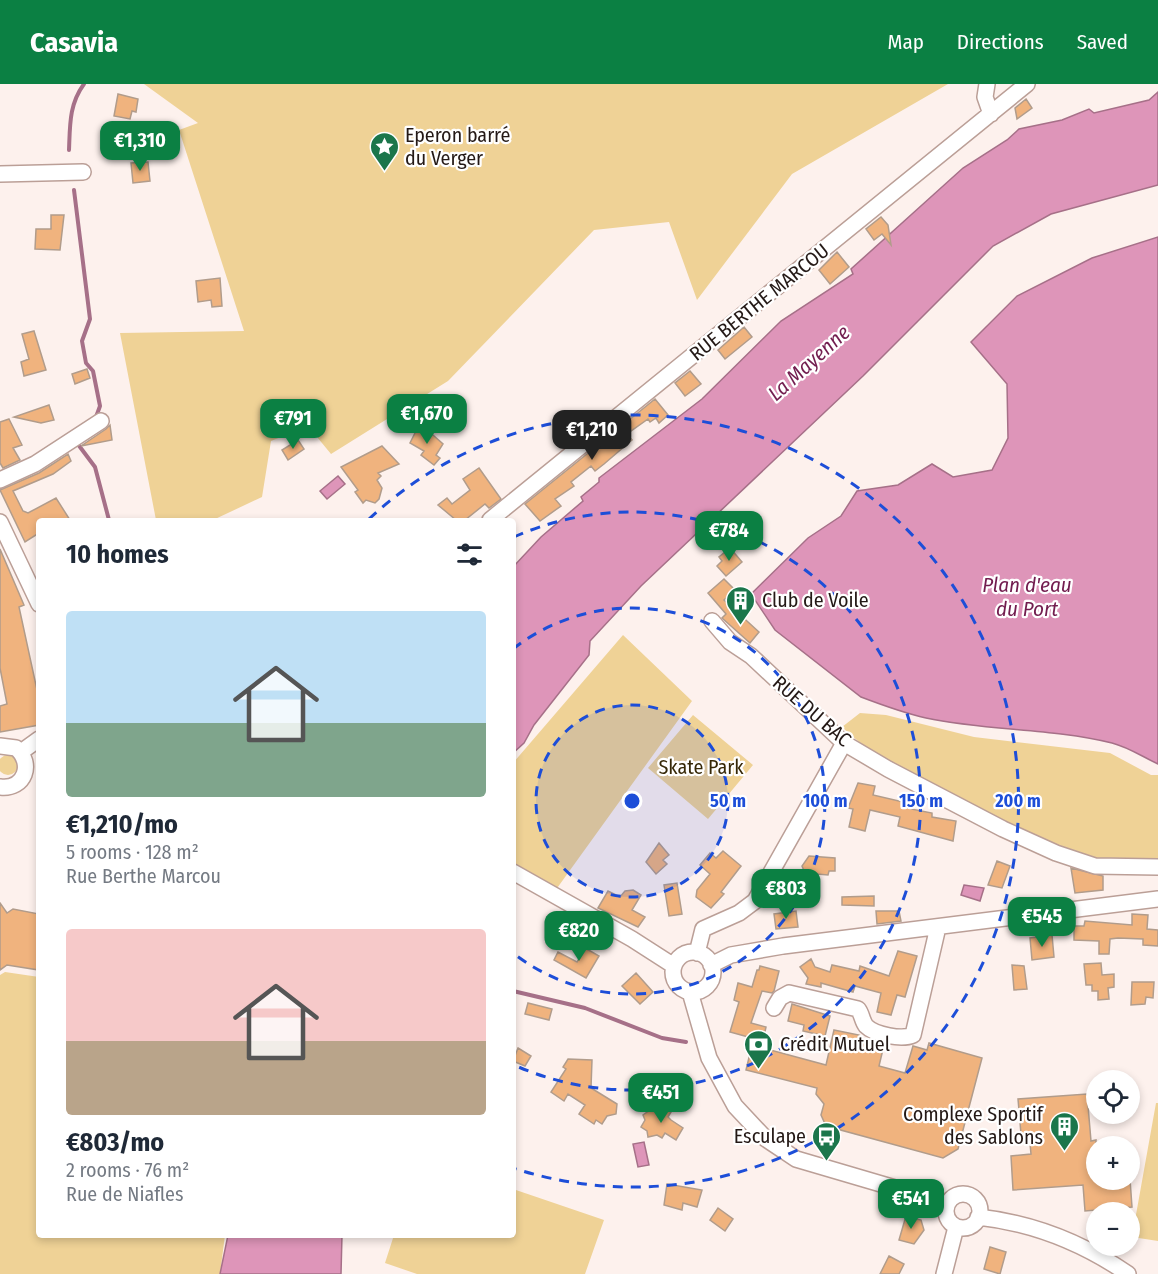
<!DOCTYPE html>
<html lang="en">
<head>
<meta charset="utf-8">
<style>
	:root { --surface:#fff; --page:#f2f2f3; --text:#1f2937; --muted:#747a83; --accent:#0b8043 }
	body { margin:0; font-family:"Fira Sans Condensed",sans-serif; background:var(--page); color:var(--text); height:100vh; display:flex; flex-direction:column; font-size:22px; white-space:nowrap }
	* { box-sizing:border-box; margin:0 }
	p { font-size:20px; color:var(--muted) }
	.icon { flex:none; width:33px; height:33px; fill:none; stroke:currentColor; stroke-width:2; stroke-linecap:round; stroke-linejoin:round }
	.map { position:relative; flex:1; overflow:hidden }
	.panel { position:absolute; left:36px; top:434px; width:480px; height:720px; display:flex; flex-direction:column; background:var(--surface); border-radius:6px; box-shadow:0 3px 9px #0003 }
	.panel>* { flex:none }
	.tools { position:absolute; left:1086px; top:986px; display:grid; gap:12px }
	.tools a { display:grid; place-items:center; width:54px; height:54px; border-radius:50%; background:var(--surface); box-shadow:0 3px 9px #0003; font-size:30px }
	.price { position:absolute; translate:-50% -51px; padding:0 14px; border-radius:12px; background:var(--accent); color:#fff; font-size:20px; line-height:39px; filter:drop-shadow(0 2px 3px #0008) }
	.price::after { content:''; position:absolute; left:50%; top:36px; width:18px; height:14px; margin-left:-9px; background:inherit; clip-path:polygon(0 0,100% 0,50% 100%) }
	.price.selected { background:#222; color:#fff }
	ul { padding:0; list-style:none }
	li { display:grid; align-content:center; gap:12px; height:318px; padding:0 30px }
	li span { display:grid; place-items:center; height:186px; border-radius:6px; color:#555 }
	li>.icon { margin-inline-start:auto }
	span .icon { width:108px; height:108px; fill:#fffc; stroke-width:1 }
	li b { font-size:26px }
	h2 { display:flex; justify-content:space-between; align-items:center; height:72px; padding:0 30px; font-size:26px }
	header { display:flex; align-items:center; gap:36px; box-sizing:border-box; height:84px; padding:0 30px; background:var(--accent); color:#fff }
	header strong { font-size:28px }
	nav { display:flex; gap:33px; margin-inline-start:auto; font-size:21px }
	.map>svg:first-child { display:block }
	.green { fill:#efd296 }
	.water { fill:#de95b9; stroke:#a67088; stroke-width:1.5 }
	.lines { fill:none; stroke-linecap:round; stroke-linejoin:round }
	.stream { stroke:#a67088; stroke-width:4 }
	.building { fill:#f0b37e; stroke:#b19c8b; stroke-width:1.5 }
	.minor-casing { stroke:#bb9f97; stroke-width:18 }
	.minor { stroke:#fff; stroke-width:15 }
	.ring { fill:none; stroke:#1d4ed8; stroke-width:3; stroke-dasharray:10 8 }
	.labels { text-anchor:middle; stroke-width:4.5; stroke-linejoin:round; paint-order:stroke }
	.poi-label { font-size:20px; fill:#241916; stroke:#fff; text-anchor:start }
	.street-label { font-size:20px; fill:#241916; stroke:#fff }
	.park-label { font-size:20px; fill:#362807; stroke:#fff }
	.water-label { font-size:21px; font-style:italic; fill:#721d4f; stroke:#fff }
	.centre { fill:#1d4ed8; stroke:#fff; stroke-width:3 }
	.ring-label { font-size:18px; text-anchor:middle; font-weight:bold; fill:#1d4ed8; stroke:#fff; stroke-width:4.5; stroke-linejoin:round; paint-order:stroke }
</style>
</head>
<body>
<header>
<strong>Casavia</strong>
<nav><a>Map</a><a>Directions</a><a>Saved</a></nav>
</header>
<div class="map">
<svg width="1158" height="1190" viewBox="0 0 1158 1190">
	<rect width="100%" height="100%" fill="#fdf1ed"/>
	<!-- green -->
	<path class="green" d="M144 0H948L792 90 697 216 669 138 594 146 448 297 331 370 308 342 271 357 262 413 213 436H156L120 249 244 247 179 46 198 39Z
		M623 551 692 617 555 807 513 782V679Z
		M860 629 886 631 974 653 1110 669 1151 691H1158V774C1142 775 1123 778 1107 777 1086 775 1062 762 1042 754 974 725 896 694 842 643Z
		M693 631 753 681 708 735 648 684Z
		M-2 681a10 10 0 1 1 20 0a10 10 0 1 1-20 0Z
		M5 888 39 893V1150L225 1151 220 1190H0V891Z
		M1156 1019H1158V1157L1132 1153Z
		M513 1105 604 1136 585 1190H417L385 1179 394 1151 513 1150Z"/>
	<!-- water -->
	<path class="water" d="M1158 8V101L1051 130 993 162 863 292 641 502 590 557 589 571 534 641 524 659 513 669V483L541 453 583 417 581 413 599 398V394L702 315 781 237 853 190 851 185 963 84 1007 56 1019 45 1062 36 1089 25 1094 29 1149 16Z
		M1158 153V680C1143 673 1128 663 1112 659 1051 644 987 647 926 634 904 629 882 621 861 613L775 546 751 510 808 454 841 432 857 407 898 401 932 380 953 393 992 386 1008 354 1007 300 971 258 1017 212 1092 174Z
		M338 392 345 400 327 415 320 407Z
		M964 801 984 804 980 817 961 811Z
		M644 1058 649 1081 638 1083 633 1060Z
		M228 1151H342L341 1190H220Z"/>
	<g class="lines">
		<!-- stream -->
		<path class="stream" d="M69 66C70 42 69 20 84 0
			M74 106 90 235 82 257 86 279 93 287 100 322 96 333
			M77 359 95 383 109 436
			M513 907 585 924 662 954 686 958"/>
	</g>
	<!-- building -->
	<path class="building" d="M118 10 138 15 136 28 132 27 130 35 114 32Z
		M1026 15 1032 24 1017 35 1015 24Z
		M148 78 150 97 133 99 131 79Z
		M51 131H64L60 166 35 165 36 145H51Z
		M881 133 888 141 891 161 882 150 874 156 866 145Z
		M837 168 849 183 830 200 819 186Z
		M220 194 222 222 212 223 211 216 198 218 196 197Z
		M744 243 752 253 725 275 718 266Z
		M34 247 46 286 24 292 21 278 29 275 22 250Z
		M87 285 90 294 75 300 72 290Z
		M690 287 701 300 685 312 675 299Z
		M655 315 668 331 659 339 656 334 650 338 648 335 627 350 632 356 604 380 595 387 591 382 571 398 574 402 555 415 561 422 540 437 525 420Z
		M49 321 54 336 41 339 14 333Z
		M9 335 22 361 13 364 20 376 3 384 0 379V338Z
		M110 341 112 356 81 362 106 345Z
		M418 343 433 351 443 360 436 371 440 374 434 381 421 371 424 367 410 359Z
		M298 356 304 365 288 376 282 366Z
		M382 362 399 380 378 389 381 392 377 396 382 404 379 415 375 419 366 416 363 419 355 408 358 406 341 383Z
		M68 370 71 377 53 390 13 407 23 427 28 429 56 414 70 436H39V449L25 458 0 406 39 389Z
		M479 384 501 415 489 424 485 420 465 436H456L438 421 447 414 452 420 470 406 463 395Z
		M730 464 742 478 726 492 717 482 722 477 719 473Z
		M0 465 24 521 19 523 39 615V641L0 648V622L7 620 0 584Z
		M724 495 735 506 724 516 759 548 750 559 722 534 726 530 708 509Z
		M858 699 875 702 873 711 912 720 911 725 932 729V733L956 737 953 757 898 742 900 733 870 726 865 747 849 743 853 725 848 724Z
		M659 759 669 771 663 776 667 780 656 790 646 778Z
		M723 767 741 782 721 808 724 810 711 824 696 813 697 806 710 790 700 781 710 769 716 774Z
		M809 772 835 774V787H829L828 791 805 789 802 782Z
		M997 777 1010 782 1002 804 988 801Z
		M1071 784 1103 792V806L1075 809Z
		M677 799 682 830 669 832 664 801Z
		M633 806 641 811 632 826 645 833 638 843 598 824 608 807 620 813 625 807Z
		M874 812V822L842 821V813Z
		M0 819 7 829 13 825 39 830V886L7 881 0 886Z
		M796 827 798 843 776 845 774 830Z
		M876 827H899L901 837 877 840Z
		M1132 830 1148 831 1147 845 1158 846V862L1143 861V855L1118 854 1110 855 1109 870H1099V857L1074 856V842H1084L1085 837 1132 841Z
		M1052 851 1054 873 1032 876 1030 854Z
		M585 864 599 872 586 894 554 876 558 868 577 878Z
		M898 867 917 872 905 913 897 911 891 931 877 928 881 909 855 902 853 908 821 899V903L806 900 808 894 800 883 811 875 815 883 830 888 832 881 859 887 860 882 889 892Z
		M1101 879 1102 891 1114 890V903L1108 904 1109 915 1098 916V907H1092V901H1086L1084 880Z
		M1012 881 1024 882 1027 905 1014 906Z
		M760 882 779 887 774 907 772 909 762 907 751 939 766 943 763 957 730 948 739 918 734 916 738 899 752 903 757 886H759Z
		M636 889 653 908 640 920 622 902Z
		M1132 898H1154L1153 914 1146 913 1145 920 1131 921Z
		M528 919 552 925 549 936 525 930Z
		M792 920 830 932 825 952 803 947 804 941 788 937Z
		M834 946 859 951V954L884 961 879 982 905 989 913 962 927 966 929 959 982 974 958 1065 943 1074 826 1042 821 1031 824 1020 816 1010 817 1004 746 986 752 961 826 981Z
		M518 964 531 972 525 982 513 977Z
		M568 975 592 976 591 1004 617 1020 616 1030 607 1032 602 1040 596 1036 594 1040 579 1030 585 1021 568 1010 564 1017 551 1008 566 985 563 983Z
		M1087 1010 1091 1057 1096 1056V1095H1130L1132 1123 1085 1127 1083 1101 1013 1106 1011 1072 1031 1070 1029 1049 1021 1050 1018 1015Z
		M661 1022 671 1028 668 1033 671 1036 683 1044 676 1056 665 1049 662 1054 657 1051 648 1053 647 1047 641 1043 645 1036 643 1031 653 1024 658 1027Z
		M667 1100 702 1106 697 1123 683 1119 682 1126 664 1121Z
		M718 1124 733 1135 725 1147 710 1136Z
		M906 1132 921 1136 924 1146 914 1160 899 1156Z
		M990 1163 1006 1168 1000 1190 984 1185Z
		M889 1172 904 1180 899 1190H880Z"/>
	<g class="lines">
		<defs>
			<path id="minor" d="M987 0 985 13 991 30
				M0 90 83 88
				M0 396 35 380 101 337
				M490 436 1027 0
				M0 438 39 520
				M712 537 730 558 751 572 844 659 888 685 1003 745 1056 769 1095 782 1158 783
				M0 662 16 664C34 679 25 706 0 703
				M21 668 39 655
				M513 788 632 855 674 882
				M673 888a20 20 0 1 1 40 0a20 20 0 1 1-40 0Z
				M697 869 703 845 739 829 755 817 844 659
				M711 881 731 871 783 862 1158 815
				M690 908 709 974 735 1022 766 1055 796 1075 905 1107 946 1124
				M774 924 780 914 789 909 858 925C862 930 862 937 866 942 875 951 902 956 913 951L938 843
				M946 1127a17 17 0 1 1 34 0a17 17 0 1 1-34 0Z
				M978 1133C1033 1139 1083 1159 1128 1190
				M944 1190 956 1143"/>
		</defs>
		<!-- minor casing -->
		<use href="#minor" class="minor-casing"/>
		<!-- minor -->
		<use href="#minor" class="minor"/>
	</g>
	<!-- distance rings -->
	<circle cx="632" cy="717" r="96" fill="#1d4ed8" fill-opacity=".12"/>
	<g class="ring">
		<circle cx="632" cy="717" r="96"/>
		<path d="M513 565A193 193 0 1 1 513 869"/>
		<path d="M514 453A289 289 0 1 1 514 981"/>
		<path d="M369 435A386 386 0 1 1 516 1085"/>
	</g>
	<!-- icons -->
	<defs>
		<symbol id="sight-pin" viewBox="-11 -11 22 30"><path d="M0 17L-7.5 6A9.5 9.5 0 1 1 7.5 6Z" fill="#1b764b" stroke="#fff"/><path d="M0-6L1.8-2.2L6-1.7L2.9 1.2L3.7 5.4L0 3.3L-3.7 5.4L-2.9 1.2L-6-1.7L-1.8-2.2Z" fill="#fff"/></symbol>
		<symbol id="building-pin" viewBox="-11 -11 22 30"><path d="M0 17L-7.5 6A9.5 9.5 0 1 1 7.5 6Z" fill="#1b764b" stroke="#fff"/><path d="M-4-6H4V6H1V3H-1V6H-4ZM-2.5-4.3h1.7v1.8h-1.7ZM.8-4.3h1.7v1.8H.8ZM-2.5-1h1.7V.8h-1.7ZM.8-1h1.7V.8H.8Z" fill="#fff"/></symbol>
		<symbol id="bank-pin" viewBox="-11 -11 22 30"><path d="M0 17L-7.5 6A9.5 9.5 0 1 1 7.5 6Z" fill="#1b764b" stroke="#fff"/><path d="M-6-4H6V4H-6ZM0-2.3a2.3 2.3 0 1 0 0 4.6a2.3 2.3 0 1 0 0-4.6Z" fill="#fff"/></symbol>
		<symbol id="bus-pin" viewBox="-11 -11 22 30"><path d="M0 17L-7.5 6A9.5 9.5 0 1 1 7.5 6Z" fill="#1b764b" stroke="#fff"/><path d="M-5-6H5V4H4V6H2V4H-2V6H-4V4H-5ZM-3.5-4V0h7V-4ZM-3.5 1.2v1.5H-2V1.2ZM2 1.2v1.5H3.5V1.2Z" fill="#fff"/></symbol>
	</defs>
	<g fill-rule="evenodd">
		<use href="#sight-pin" x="368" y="46" width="33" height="45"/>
		<use href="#building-pin" x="724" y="500" width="33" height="45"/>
		<use href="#bank-pin" x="742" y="944" width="33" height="45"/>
		<use href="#building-pin" x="1048" y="1026" width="33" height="45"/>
		<use href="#bus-pin" x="810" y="1036" width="33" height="45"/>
	</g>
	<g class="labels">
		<!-- poi labels -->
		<g class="poi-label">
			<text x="405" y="58">Eperon barré<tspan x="405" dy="23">du Verger</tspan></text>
			<text x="762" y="523">Club de Voile</text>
			<text x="780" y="967">Crédit Mutuel</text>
			<text x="1043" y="1037" text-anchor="end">Complexe Sportif<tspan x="1043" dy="23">des Sablons</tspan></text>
			<text x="806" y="1059" text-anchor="end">Esculape</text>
		</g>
		<!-- street labels -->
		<g class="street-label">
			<text transform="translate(759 218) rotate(-39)" y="7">RUE BERTHE MARCOU</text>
			<text transform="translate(812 627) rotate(41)" y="7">RUE DU BAC</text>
		</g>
		<!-- park labels -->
		<g class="park-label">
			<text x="701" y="690">Skate Park</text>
		</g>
		<!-- water labels -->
		<g class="water-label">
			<text transform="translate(809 279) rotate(-42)" y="7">La Mayenne</text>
			<text x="1027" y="508">Plan d'eau<tspan x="1027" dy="24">du Port</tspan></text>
		</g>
	</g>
	<circle cx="632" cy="717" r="9" class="centre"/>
	<g class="ring-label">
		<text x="728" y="723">50 m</text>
		<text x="825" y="723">100 m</text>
		<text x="921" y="723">150 m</text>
		<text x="1018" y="723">200 m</text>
	</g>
</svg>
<div class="tools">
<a><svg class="icon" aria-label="locate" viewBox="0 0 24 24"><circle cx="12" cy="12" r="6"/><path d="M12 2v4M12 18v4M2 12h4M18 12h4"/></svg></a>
<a>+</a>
<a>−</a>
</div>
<b class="price" style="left:140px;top:88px">€1,310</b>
<b class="price" style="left:427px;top:361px">€1,670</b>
<b class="price" style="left:293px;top:366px">€791</b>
<b class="price selected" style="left:592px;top:377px">€1,210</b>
<b class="price" style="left:729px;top:478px">€784</b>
<b class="price" style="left:786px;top:836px">€803</b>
<b class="price" style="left:1042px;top:864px">€545</b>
<b class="price" style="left:579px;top:878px">€820</b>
<b class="price" style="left:661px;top:1040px">€451</b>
<b class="price" style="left:911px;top:1146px">€541</b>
<section class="panel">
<h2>10 homes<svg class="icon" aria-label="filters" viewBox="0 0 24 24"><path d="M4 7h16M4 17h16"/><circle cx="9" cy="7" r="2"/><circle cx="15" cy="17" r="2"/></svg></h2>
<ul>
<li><span style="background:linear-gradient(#bfe0f5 60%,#7fa58c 0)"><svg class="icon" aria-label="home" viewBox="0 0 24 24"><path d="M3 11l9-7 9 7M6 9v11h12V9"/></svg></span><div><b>€1,210/mo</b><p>5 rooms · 128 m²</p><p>Rue Berthe Marcou</p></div></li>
<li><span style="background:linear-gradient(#f6c9c9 60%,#b9a48a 0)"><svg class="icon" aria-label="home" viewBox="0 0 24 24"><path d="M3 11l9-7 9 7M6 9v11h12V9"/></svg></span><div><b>€803/mo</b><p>2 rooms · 76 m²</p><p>Rue de Niafles</p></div></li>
</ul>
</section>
</div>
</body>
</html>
